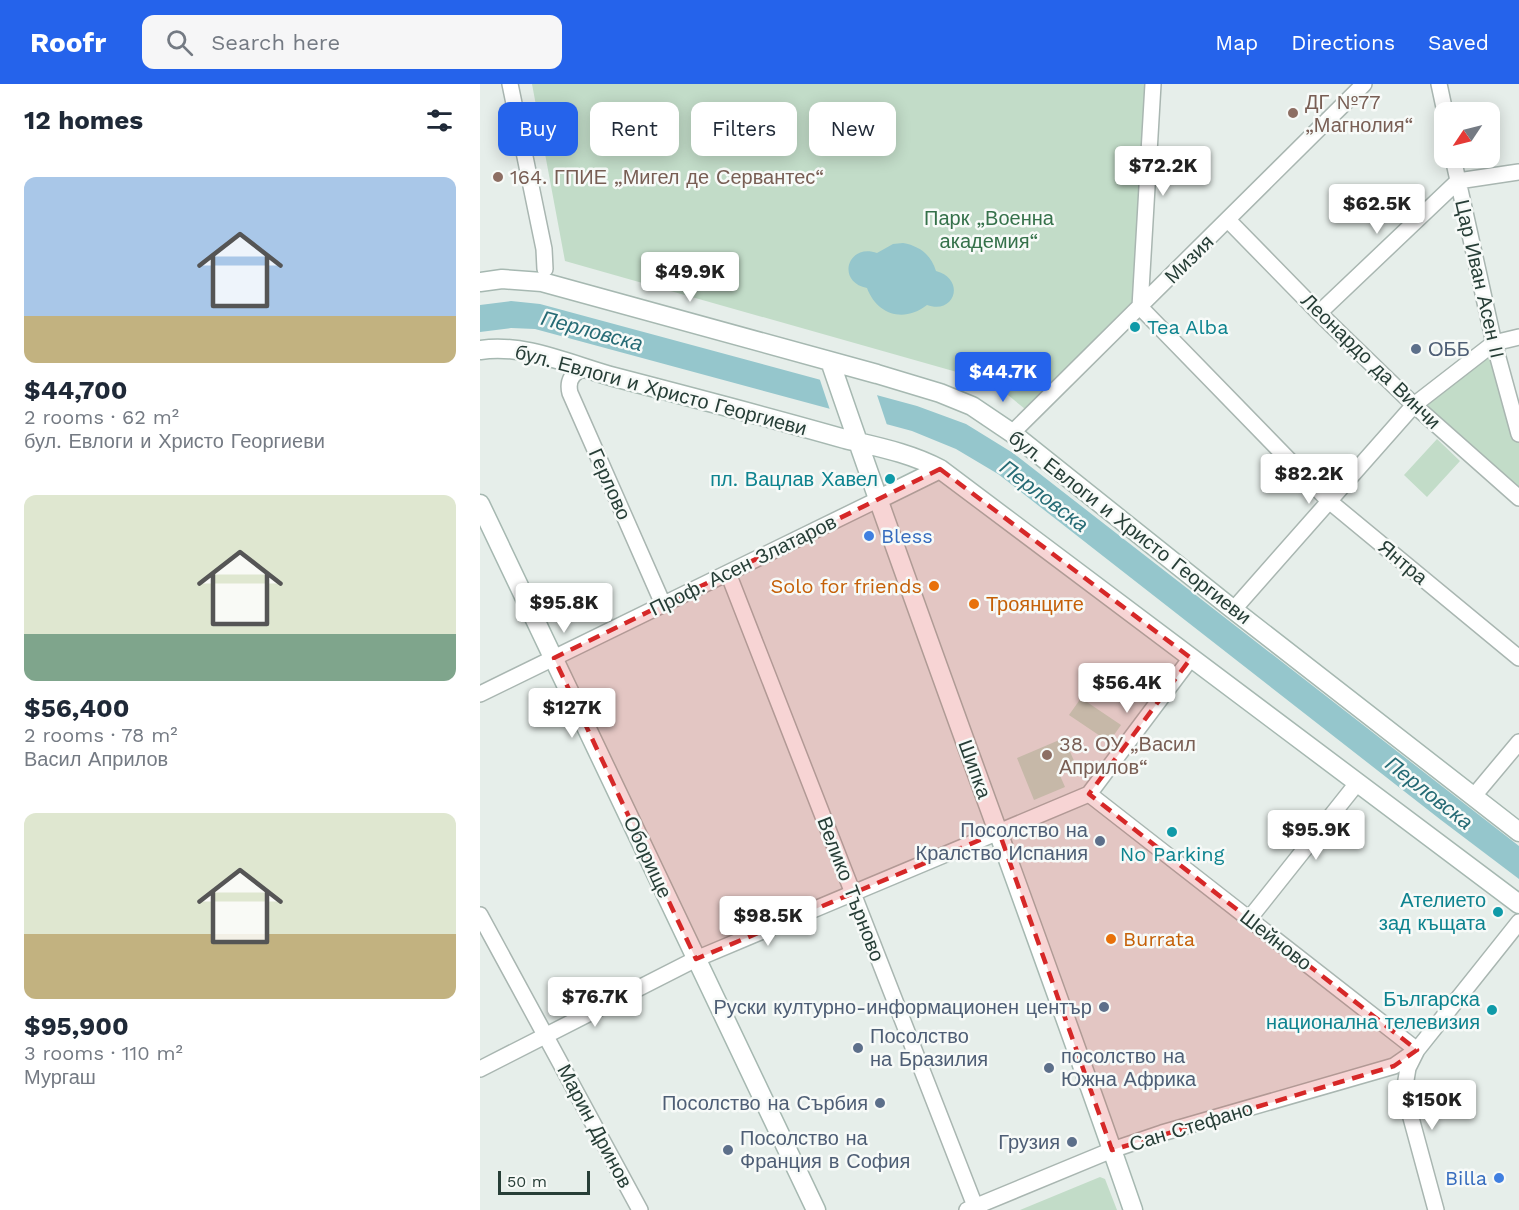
<!DOCTYPE html>
<html lang="en">
<head>
<meta charset="utf-8">
<style>
	:root { --surface:#fff; --page:#f6f6f7; --text:#1f2937; --muted:#747a83; --accent:#2563eb }
	body { margin:0; font-family:"Work Sans",sans-serif; background:var(--page); color:var(--text); height:100vh; display:flex; flex-direction:column; font-size:22px; white-space:nowrap }
	* { box-sizing:border-box; margin:0 }
	p { font-size:20px; color:var(--muted) }
	.icon { flex:none; width:33px; height:33px; fill:none; stroke:currentColor; stroke-width:2; stroke-linecap:round; stroke-linejoin:round }
	.map { position:relative; flex:1; overflow:hidden }
	.drawer { display:flex; flex-direction:column; background:var(--surface); width:480px }
	.drawer>* { flex:none }
	.hud { position:absolute; left:18px; top:18px; width:570px; height:54px; display:flex; gap:12px }
	.needle { width:39px; rotate:235deg }
	.controls { position:absolute; left:954px; top:18px; display:grid; gap:12px }
	.controls a { display:grid; place-items:center; width:66px; height:66px; border-radius:12px; background:var(--surface); box-shadow:0 3px 15px #0003; font-size:30px }
	.scale { position:absolute; left:18px; bottom:15px; width:92px; box-sizing:border-box; padding-left:6px; border:3px solid #273e37; border-top:0; font-size:16px; line-height:21px; white-space:nowrap; color:#273e37; -webkit-text-stroke:4px #f7faf8; paint-order:stroke }
	.price { position:absolute; translate:-50% -51px; padding:0 14px; border-radius:6px; background:#fff; color:#222; font-size:20px; line-height:39px; filter:drop-shadow(0 2px 3px #0008) }
	.price::after { content:''; position:absolute; left:50%; top:36px; width:18px; height:14px; margin-left:-9px; background:inherit; clip-path:polygon(0 0,100% 0,50% 100%) }
	.price.selected { background:var(--accent); color:#fff }
	ul { padding:0; list-style:none }
	li { display:grid; align-content:center; gap:12px; height:318px; padding:0 24px }
	li span { display:grid; place-items:center; height:186px; border-radius:12px; color:#555 }
	li>.icon { margin-inline-start:auto }
	span .icon { width:108px; height:108px; fill:#fffc; stroke-width:1 }
	li b { font-size:26px }
	h2 { display:flex; justify-content:space-between; align-items:center; height:72px; padding:0 24px; font-size:26px }
	.tag { padding:0 21px; border-radius:12px; background:var(--surface); box-shadow:0 3px 15px #0003; font-size:21px; line-height:54px }
	.tag.selected { background:var(--accent); color:#fff }
	header { display:flex; align-items:center; gap:36px; box-sizing:border-box; height:84px; padding:0 30px; background:var(--accent); color:#fff }
	header strong { font-size:28px }
	nav { display:flex; gap:33px; margin-inline-start:auto; font-size:21px }
	.search { width:420px; height:54px; background:var(--page); display:flex; align-items:center; gap:15px; box-sizing:border-box; padding:0 21px; border-radius:12px; color:var(--muted); font-size:22px }
	main { display:flex; flex:1; min-height:0 }
	.map>svg:first-child { display:block }
	.green { fill:#c2dcc8 }
	.water { fill:#95c6cc }
	.pier { fill:#e6eeea }
	.lines { fill:none; stroke-linecap:round; stroke-linejoin:round }
	.street-casing { stroke:#a9b6b1; stroke-width:18 }
	.secondary-casing { stroke:#a6b8b1; stroke-width:21 }
	.street { stroke:#fff; stroke-width:15 }
	.secondary { stroke:#fff; stroke-width:18 }
	.marked { fill:#d62828; fill-opacity:0.2; stroke:#d62828; stroke-width:4.5; stroke-dasharray:12 8; stroke-linejoin:round }
	.education-dot { fill:#8d6e63; stroke:#f7faf8; stroke-width:2 }
	.culture-dot { fill:#0f9aa8; stroke:#f7faf8; stroke-width:2 }
	.service-dot { fill:#5c6f8a; stroke:#f7faf8; stroke-width:2 }
	.shop-dot { fill:#3f7fe0; stroke:#f7faf8; stroke-width:2 }
	.food-dot { fill:#e8710a; stroke:#f7faf8; stroke-width:2 }
	.labels { text-anchor:middle; stroke-width:5; stroke-linejoin:round; paint-order:stroke }
	.education-label { font-size:20px; fill:#785e54; stroke:#f7faf8; text-anchor:start }
	.park-label { font-size:20px; fill:#35714a; stroke:#f7faf8 }
	.street-label { font-size:20px; fill:#273e37; stroke:#f7faf8 }
	.culture-label { font-size:20px; fill:#0d838f; stroke:#f7faf8; text-anchor:end }
	.service-label { font-size:20px; fill:#4e5e75; stroke:#f7faf8; text-anchor:start }
	.shop-label { font-size:20px; fill:#366cbe; stroke:#f7faf8; text-anchor:start }
	.food-label { font-size:20px; fill:#c56008; stroke:#f7faf8; text-anchor:start }
	.water-label { font-size:21px; font-style:italic; fill:#266b75; stroke:#f7faf8 }
</style>
</head>
<body>
<header>
<strong>Roofr</strong>
<div class="search"><svg class="icon" aria-label="search" viewBox="0 0 24 24"><circle cx="10" cy="10" r="6"/><path d="M15 15l6 6"/></svg>Search here</div>
<nav><a>Map</a><a>Directions</a><a>Saved</a></nav>
</header>
<main>
<section class="drawer">
<h2>12 homes<svg class="icon" aria-label="filters" viewBox="0 0 24 24"><path d="M4 7h16M4 17h16"/><circle cx="9" cy="7" r="2"/><circle cx="15" cy="17" r="2"/></svg></h2>
<ul>
<li><span style="background:linear-gradient(#a9c7e8 75%,#c2b280 0)"><svg class="icon" aria-label="home" viewBox="0 0 24 24"><path d="M3 11l9-7 9 7M6 9v11h12V9"/></svg></span><div><b>$44,700</b><p>2 rooms · 62 m²</p><p>бул. Евлоги и Христо Георгиеви</p></div></li>
<li><span style="background:linear-gradient(#dfe7d0 75%,#7fa58c 0)"><svg class="icon" aria-label="home" viewBox="0 0 24 24"><path d="M3 11l9-7 9 7M6 9v11h12V9"/></svg></span><div><b>$56,400</b><p>2 rooms · 78 m²</p><p>Васил Априлов</p></div></li>
<li><span style="background:linear-gradient(#dfe7d0 65%,#c2b280 0)"><svg class="icon" aria-label="home" viewBox="0 0 24 24"><path d="M3 11l9-7 9 7M6 9v11h12V9"/></svg></span><div><b>$95,900</b><p>3 rooms · 110 m²</p><p>Мургаш</p></div></li>
</ul>
</section>
<div class="map">
<svg width="1039" height="1126" viewBox="0 0 1039 1126">
	<rect width="100%" height="100%" fill="#e6eeea"/>
	<!-- green -->
	<path class="green" d="M52 0H665L652 220 545 325 512 298 85 177Z
		M1014 259 1039 350V414L934 321Z
		M957 355 980 377 947 413 924 391Z
		M601 614 641 641 629 658 589 631Z
		M584 654 595 679 578 687 585 703 554 716 537 674Z
		M620 1093 625 1095 637 1126H540Z"/>
	<!-- water -->
	<path class="water" d="M423 159C440 162 451 171 456 187 486 195 475 231 447 221 424 239 397 231 387 204 356 198 367 159 397 169L413 160Z
		M31 217 60 220 437 322 486 340 533 369 1039 762V795L961 736 518 390 476 365 432 347 55 245 31 244 0 248V221Z"/>
	<!-- pier -->
	<path class="pier" d="M339 293 396 308 408 344 351 329Z"/>
	<g class="lines">
		<defs>
			<path id="street" d="M30 0 64 165 65 185
				M959 0 965 28
				M973 74 1014 259 1039 350
				M748 136 839 229 934 321 1039 414
				M660 223 849 417 1039 574
				M660 223 673 0
				M839 229 978 97 1039 88
				M104 285C92 288 87 297 90 309L183 520
				M532 349 884 0
				M248 489 495 1122
				M754 525 934 321 1014 259 1039 253
				M0 610 397 416
				M609 710 937 966
				M993 713 1039 658
				M0 831 160 1126
				M769 835 878 698
				M0 985 216 875 609 710 711 574
				M487 1126 632 1066 682 1049 914 982 937 966
				M956 1126 924 1008 928 984 937 966 1039 838"/>
			<path id="secondary" d="M0 198 22 195 62 198 397 290 460 309 492 322 532 349 750 523 1039 748
				M0 266C45 259 90 281 134 293 211 313 288 333 365 355 398 363 430 369 460 385L1039 820
				M350 277C447 561 555 842 653 1126
				M397 416 460 385
				M0 420 336 1126"/>
		</defs>
		<!-- street casing -->
		<use href="#street" class="street-casing"/>
		<!-- secondary casing -->
		<use href="#secondary" class="secondary-casing"/>
		<!-- street -->
		<use href="#street" class="street"/>
		<!-- secondary -->
		<use href="#secondary" class="secondary"/>
	</g>
	<!-- marked area -->
	<path class="marked" d="M460 385 711 574 609 710 937 966 914 982 632 1066 519 748 216 875 74 574Z"/>
	<!-- markers -->
	<g class="education-dot">
		<circle cx="813" cy="29" r="6"/>
		<circle cx="18" cy="93" r="6"/>
		<circle cx="567" cy="671" r="6"/>
	</g>
	<g class="culture-dot">
		<circle cx="655" cy="243" r="6"/>
		<circle cx="410" cy="395" r="6"/>
		<circle cx="692" cy="748" r="6"/>
		<circle cx="1018" cy="828" r="6"/>
		<circle cx="1012" cy="926" r="6"/>
	</g>
	<g class="service-dot">
		<circle cx="936" cy="265" r="6"/>
		<circle cx="620" cy="757" r="6"/>
		<circle cx="624" cy="923" r="6"/>
		<circle cx="378" cy="964" r="6"/>
		<circle cx="569" cy="984" r="6"/>
		<circle cx="400" cy="1019" r="6"/>
		<circle cx="592" cy="1058" r="6"/>
		<circle cx="248" cy="1066" r="6"/>
	</g>
	<g class="shop-dot">
		<circle cx="389" cy="452" r="6"/>
		<circle cx="1019" cy="1094" r="6"/>
	</g>
	<g class="food-dot">
		<circle cx="454" cy="502" r="6"/>
		<circle cx="494" cy="520" r="6"/>
		<circle cx="631" cy="855" r="6"/>
	</g>
	<g class="labels">
		<!-- education labels -->
		<g class="education-label">
			<text x="825" y="25">ДГ №77<tspan x="825" dy="23">„Магнолия“</tspan></text>
			<text x="30" y="100">164. ГПИЕ „Мигел де Сервантес“</text>
			<text x="579" y="667">38. ОУ „Васил<tspan x="579" dy="23">Априлов“</tspan></text>
		</g>
		<!-- park labels -->
		<g class="park-label">
			<text x="509" y="141">Парк „Военна<tspan x="509" dy="23">академия“</tspan></text>
		</g>
		<!-- street labels -->
		<g class="street-label">
			<text transform="translate(709 175) rotate(-45)" y="7">Мизия</text>
			<text transform="translate(1000 195) rotate(77)" y="7">Цар Иван Асен II</text>
			<text transform="translate(891 277) rotate(44)" y="7">Леонардо да Винчи</text>
			<text transform="translate(181 306) rotate(15)" y="7">бул. Евлоги и Христо Георгиеви</text>
			<text transform="translate(130 400) rotate(66)" y="7">Герлово</text>
			<text transform="translate(650 443) rotate(38)" y="7">бул. Евлоги и Христо Георгиеви</text>
			<text transform="translate(923 478) rotate(40)" y="7">Янтра</text>
			<text transform="translate(263 481) rotate(-26)" y="7">Проф. Асен Златаров</text>
			<text transform="translate(495 685) rotate(70)" y="7">Шипка</text>
			<text transform="translate(168 773) rotate(65)" y="7">Оборище</text>
			<text transform="translate(371 805) rotate(69)" y="7">Велико Търново</text>
			<text transform="translate(796 856) rotate(38)" y="7">Шейново</text>
			<text transform="translate(115 1042) rotate(62)" y="7">Марин Дринов</text>
			<text transform="translate(711 1042) rotate(-17)" y="7">Сан Стефано</text>
		</g>
		<!-- culture labels -->
		<g class="culture-label">
			<text x="667" y="250" text-anchor="start">Tea Alba</text>
			<text x="398" y="402">пл. Вацлав Хавел</text>
			<text x="692" y="777" text-anchor="middle">No Parking</text>
			<text x="1006" y="823">Ателието<tspan x="1006" dy="23">зад къщата</tspan></text>
			<text x="1000" y="922">Българска<tspan x="1000" dy="23">национална телевизия</tspan></text>
		</g>
		<!-- service labels -->
		<g class="service-label">
			<text x="948" y="272">ОББ</text>
			<text x="608" y="753" text-anchor="end">Посолство на<tspan x="608" dy="23">Кралство Испания</tspan></text>
			<text x="612" y="930" text-anchor="end">Руски културно-информационен център</text>
			<text x="390" y="959">Посолство<tspan x="390" dy="23">на Бразилия</tspan></text>
			<text x="581" y="979">посолство на<tspan x="581" dy="23">Южна Африка</tspan></text>
			<text x="388" y="1026" text-anchor="end">Посолство на Сърбия</text>
			<text x="260" y="1061">Посолство на<tspan x="260" dy="23">Франция в София</tspan></text>
			<text x="580" y="1065" text-anchor="end">Грузия</text>
		</g>
		<!-- shop labels -->
		<g class="shop-label">
			<text x="401" y="459">Bless</text>
			<text x="1007" y="1101" text-anchor="end">Billa</text>
		</g>
		<!-- food labels -->
		<g class="food-label">
			<text x="442" y="509" text-anchor="end">Solo for friends</text>
			<text x="506" y="527">Троянците</text>
			<text x="643" y="862">Burrata</text>
		</g>
		<!-- water labels -->
		<g class="water-label">
			<text transform="translate(112 247) rotate(15)" y="7">Перловска</text>
			<text transform="translate(564 412) rotate(37)" y="7">Перловска</text>
			<text transform="translate(949 709) rotate(38)" y="7">Перловска</text>
		</g>
	</g>
</svg>
<div class="controls">
<a><svg class="needle" viewBox="-14 -14 28 28"><path d="M0-13l5 13h-10z" fill="#e53935"/><path d="M0 13l5-13h-10z" fill="#747a83"/></svg></a>
</div>
<div class="scale">50 m</div>
<b class="price" style="left:683px;top:113px">$72.2K</b>
<b class="price" style="left:897px;top:151px">$62.5K</b>
<b class="price" style="left:210px;top:219px">$49.9K</b>
<b class="price selected" style="left:523px;top:319px">$44.7K</b>
<b class="price" style="left:829px;top:421px">$82.2K</b>
<b class="price" style="left:84px;top:550px">$95.8K</b>
<b class="price" style="left:647px;top:630px">$56.4K</b>
<b class="price" style="left:92px;top:655px">$127K</b>
<b class="price" style="left:836px;top:777px">$95.9K</b>
<b class="price" style="left:288px;top:863px">$98.5K</b>
<b class="price" style="left:115px;top:944px">$76.7K</b>
<b class="price" style="left:952px;top:1047px">$150K</b>
<div class="hud">
<a class="tag selected">Buy</a>
<a class="tag">Rent</a>
<a class="tag">Filters</a>
<a class="tag">New</a>
</div>
</div>
</main>
</body>
</html>
